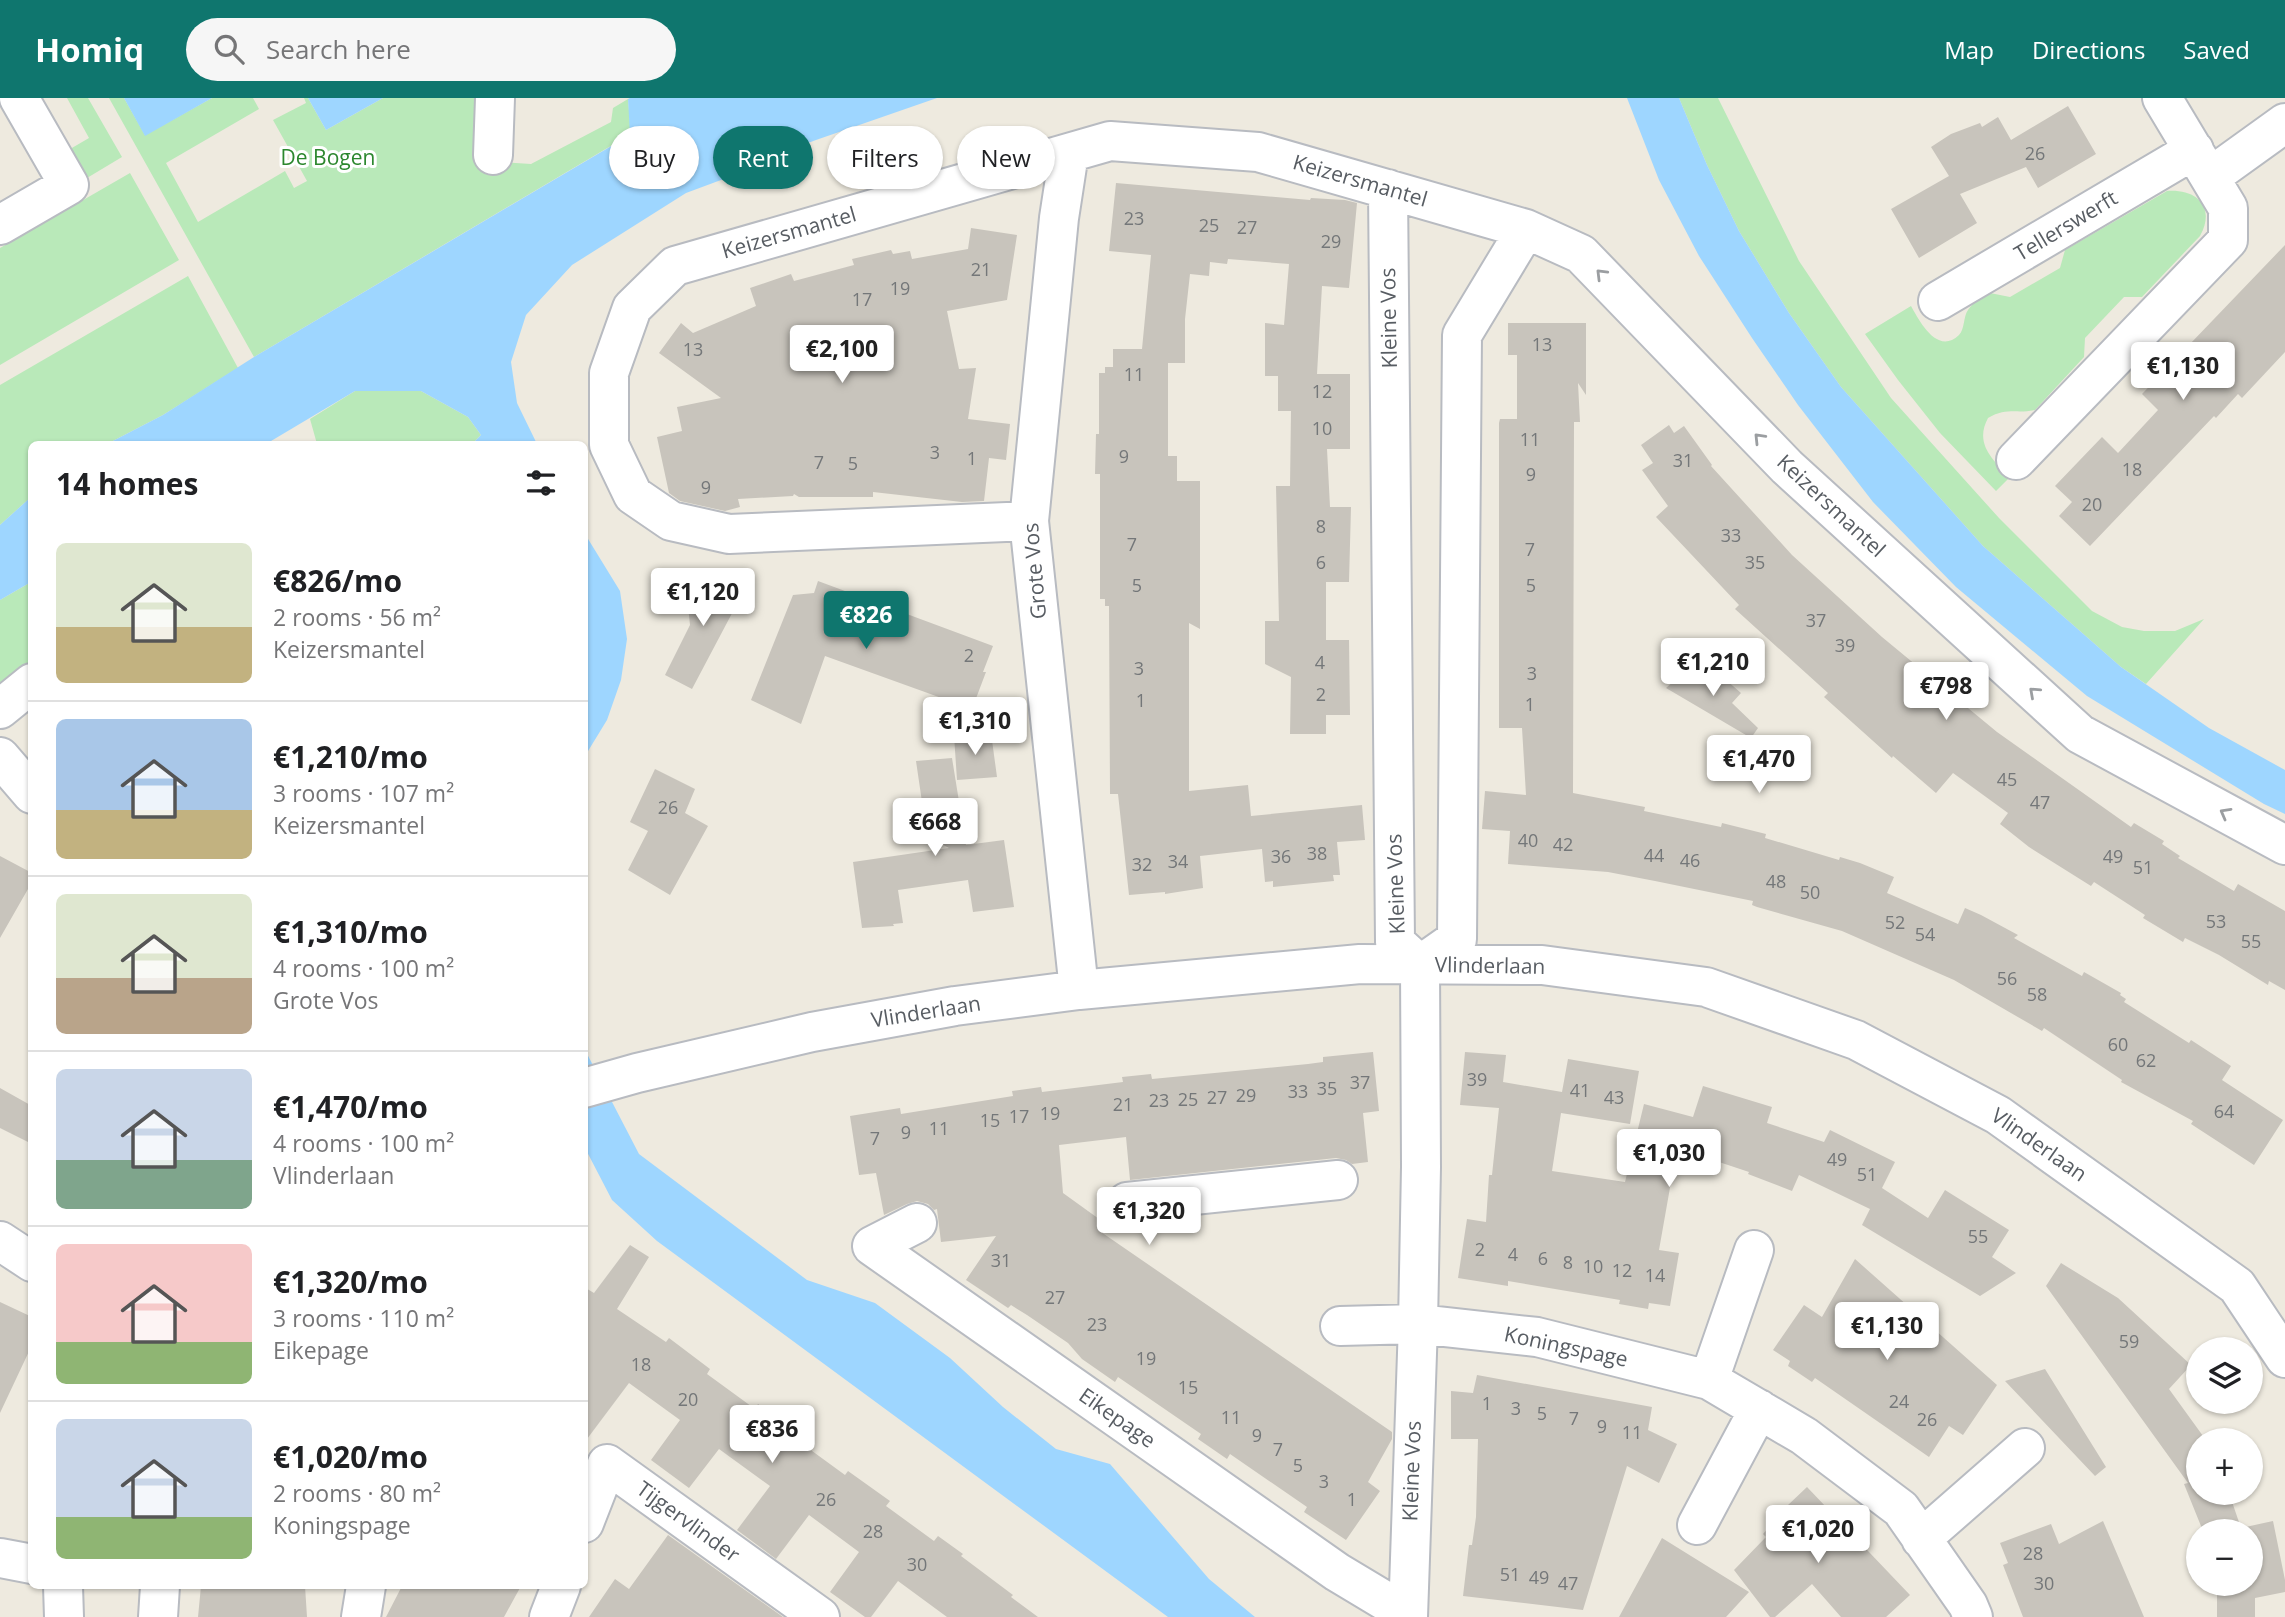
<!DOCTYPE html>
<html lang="en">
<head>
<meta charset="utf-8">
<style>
	:root { --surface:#fff; --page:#f6f6f6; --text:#202124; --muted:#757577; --line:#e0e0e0; --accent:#0f766e }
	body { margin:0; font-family:"Open Sans",sans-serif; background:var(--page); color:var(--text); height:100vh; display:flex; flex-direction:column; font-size:26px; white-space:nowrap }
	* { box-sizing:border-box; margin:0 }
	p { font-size:23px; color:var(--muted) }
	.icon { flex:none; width:38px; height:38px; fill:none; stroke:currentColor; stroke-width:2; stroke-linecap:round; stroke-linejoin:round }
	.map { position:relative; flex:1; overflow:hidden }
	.panel { position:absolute; left:28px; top:343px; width:560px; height:1148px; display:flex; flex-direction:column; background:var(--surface); border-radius:10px; box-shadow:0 2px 5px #0004 }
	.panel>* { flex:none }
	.top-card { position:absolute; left:609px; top:28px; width:665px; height:63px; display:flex; gap:14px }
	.fabs { position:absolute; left:2186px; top:1239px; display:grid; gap:14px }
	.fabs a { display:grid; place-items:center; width:77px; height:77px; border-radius:50%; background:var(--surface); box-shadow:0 2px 5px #0004; font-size:35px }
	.price { position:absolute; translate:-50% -60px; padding:0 16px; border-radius:7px; background:#fff; color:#222; font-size:23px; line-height:46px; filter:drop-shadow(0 2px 4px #0008) }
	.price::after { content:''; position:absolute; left:50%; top:42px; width:21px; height:16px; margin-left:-10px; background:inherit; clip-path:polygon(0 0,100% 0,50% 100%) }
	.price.active { background:var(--accent); color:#fff }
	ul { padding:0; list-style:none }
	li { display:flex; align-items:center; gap:21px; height:175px; padding:0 28px }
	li+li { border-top:2px solid var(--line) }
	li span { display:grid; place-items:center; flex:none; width:196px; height:140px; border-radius:10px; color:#555 }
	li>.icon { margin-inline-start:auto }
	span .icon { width:84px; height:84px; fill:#fffc; stroke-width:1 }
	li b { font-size:30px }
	h2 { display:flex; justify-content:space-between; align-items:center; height:84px; padding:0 28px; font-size:30px }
	.pill { padding:0 24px; border-radius:32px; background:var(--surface); box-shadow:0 2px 5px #0004; font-size:24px; line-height:63px }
	.pill.active { background:var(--accent); color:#fff }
	header { display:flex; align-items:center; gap:42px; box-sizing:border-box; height:98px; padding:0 35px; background:var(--accent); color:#fff }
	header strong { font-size:33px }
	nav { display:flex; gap:38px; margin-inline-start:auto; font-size:24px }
	.search { width:490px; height:63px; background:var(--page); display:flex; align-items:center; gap:18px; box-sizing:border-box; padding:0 24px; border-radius:38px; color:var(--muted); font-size:26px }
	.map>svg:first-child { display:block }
	.green { fill:#b9e9b9 }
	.water { fill:#9ed6ff }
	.building { fill:#c8c4bc }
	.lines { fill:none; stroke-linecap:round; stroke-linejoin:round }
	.minor-casing { stroke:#b8bbc1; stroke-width:42 }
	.minor { stroke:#fff; stroke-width:38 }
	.oneway { stroke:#9b9ea1 }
	.labels { text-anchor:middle; stroke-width:6; stroke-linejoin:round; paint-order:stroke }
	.number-label { font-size:18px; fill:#747779 }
	.park-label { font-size:21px; fill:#2c872e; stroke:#fff }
	.street-label { font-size:21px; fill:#585d63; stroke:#fff }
</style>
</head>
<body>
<header>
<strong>Homiq</strong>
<div class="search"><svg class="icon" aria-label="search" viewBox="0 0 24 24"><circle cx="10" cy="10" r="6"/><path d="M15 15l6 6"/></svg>Search here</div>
<nav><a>Map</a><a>Directions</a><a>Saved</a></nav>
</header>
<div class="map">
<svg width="2285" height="1519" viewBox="0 0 2285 1519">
	<rect width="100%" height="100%" fill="#eeeadf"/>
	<!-- green -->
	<path class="green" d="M67 0H88L122 59 82 83 65 54 89 40Z
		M109 0H124L145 37 212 0H253L259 11 166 65 198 124 285 73 294 90 307 83 273 22 306 5 304 0H308L326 32 383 0H482L500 64 531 66 611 24 613 10 628 1 631 36 254 259Z
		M1679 0H1718L1799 163 1891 300 1999 420 2092 513 2122 529 2144 533H2175L2204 521 2146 586 2121 569 1983 448 1841 289 1789 215 1739 133 1707 67Z
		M130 75 179 162 0 267V150Z
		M2167 93C2197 91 2216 109 2200 138L2142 199H2124L2085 240 2084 259 2035 312C2017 316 2007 309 1988 320 1974 346 1993 362 2010 379L1996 393 1940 335 1898 282 1865 236 1911 208C1919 222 1937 258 1959 237 1965 231 1963 219 1968 212 1973 204 1982 200 1990 195L2010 199 2060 170 2065 152Z
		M188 178 238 270 163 317 107 346H32L31 399 0 427V287Z
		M355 293H421L468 319 481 337 472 346H317L310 321Z
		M31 484V563L0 591V502Z"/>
	<!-- water -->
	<path class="water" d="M124 0H212L145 38Z
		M308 0H383L326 32Z
		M630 0H937L816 42 776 57 756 69 686 95 572 167 526 217 511 264 517 305 537 346H472L481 337 468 319 421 293H355L266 346H107L163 317 254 259 630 37 628 1Z
		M1627 0H1679L1707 67 1739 133 1789 215 1841 289 1983 448 2121 569 2209 630 2285 672V716L2264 706 2087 598 1956 489 1873 404 1798 307 1752 240 1699 158 1659 82Z
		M31 399V484L0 502V427Z
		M585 436 620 493 627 541 621 582 607 622 585 658Z
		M584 950 639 1056 807 1182 875 1205 950 1260 1003 1309 1056 1351 1110 1366 1209 1481 1255 1519H1168L657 1143 612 1102 585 1050Z"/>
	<!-- building -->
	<path class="building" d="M2068 8 2096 56 2038 90 2026 69 1960 96 1977 125 1919 160 1891 111 1949 78 1931 49 1951 36 1980 25 1982 29 1998 19 2011 42Z
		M1116 85 1310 102 1311 100 1345 102 1357 105 1349 190 1322 188 1317 276H1350V351H1327L1330 409H1351L1349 484H1326V542H1349L1350 617H1326V636H1290L1291 579 1265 566V523H1279L1276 388H1290L1291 313H1278V278H1265V225L1284 227 1289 166 1228 161 1227 166 1210 164 1209 178 1190 176 1185 221V265H1168V358H1177V383H1200V531L1189 525V693L1248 687 1251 718 1362 707 1365 742 1337 744 1340 777H1333L1334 783 1273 789V783L1265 784 1262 751 1200 758 1203 790 1165 796V794L1129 797 1118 696H1110L1109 508H1105V501H1100V376H1095L1096 336H1099V275H1105V269H1113V251H1142L1151 157 1109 153Z
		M971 130 1017 137 1007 202 947 213 959 271 976 270 968 321 1010 326 1006 362 989 360 984 403 962 404 873 394V399H799L794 396 793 398 738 401 740 409 725 413 680 403 669 395 657 339 682 333 677 309 721 300 659 255 681 225 693 235 756 208 750 190 791 176 794 183 854 167 852 161 891 152 893 156 910 153 912 161 968 151Z
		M2285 147V254L2242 300 2238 296 2216 320 2214 318 2090 448 2059 418 2072 404 2055 388 2102 339 2118 355 2158 312 2142 296Z
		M1508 225H1586V297L1578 285 1580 324H1574L1573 695 1645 709 1644 713 1721 729 1722 725 1766 736 1765 740 1839 762 1840 759 1860 765 1894 779 1887 795 1958 826 1965 810 1981 817 2018 837 2014 840 2082 878 2084 874 2121 895 2120 897 2126 901 2124 904 2189 945 2191 942 2231 968 2222 982 2283 1022 2254 1067 2191 1026 2193 1023 2121 984 2122 982 2044 930 2042 933 1954 882 1842 833 1757 809 1752 807 1753 803 1655 783 1608 774 1508 766 1510 733 1482 731 1485 693 1526 697 1522 630H1499V325L1500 321H1517V257H1508Z
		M1669 327 1674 335 1684 328 1712 367 1711 368 1792 457 1882 539 1997 634 2131 729 2134 725 2164 743 2162 746 2180 758 2178 760 2234 793 2238 786 2285 813V892L2269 883 2268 887 2219 857 2185 840 2183 844 2143 820 2145 817 2094 784 2091 788 2029 749 2000 726 2008 715 1953 675 1936 695 1893 658 1892 660 1824 599 1828 595 1735 511 1739 507 1656 419 1668 408 1642 372 1653 365 1641 347Z
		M818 483 993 548 983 574H986L972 611 825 558 801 626 751 602 793 497 814 495Z
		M723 485V487L748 485 692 591 665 577 690 527 686 489Z
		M1692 567 1709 583 1717 574 1741 595 1732 605 1758 630 1751 640 1666 590Z
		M991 635 997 679 957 682 954 637Z
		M952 660 966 747 1004 742 1014 809 973 814 968 782 898 792 903 825 893 826 894 828 862 830 853 764 949 750 927 738 916 663Z
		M655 671 695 691 685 715 708 728 670 797 628 772 648 733 630 724Z
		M0 758 32 775V784L0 840Z
		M1373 954 1379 1013 1363 1015 1368 1064 1352 1066 1346 1062 1336 1060 1130 1082 1126 1039 1059 1047 1063 1095 1106 1126 1101 1134 1392 1334V1341L1368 1384 1380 1393 1346 1442 1304 1414 1307 1409 1230 1356 1227 1361 1198 1341 1201 1336 1118 1279 1115 1284 1082 1261 1068 1245 1027 1217 1011 1207 1008 1210 966 1182 996 1138 941 1144 937 1111 934 1112 928 1106 917 1103 907 1106 884 1117 876 1075 859 1077 850 1018 900 1010 901 1016 1013 998 1012 993 1041 989 1042 994 1123 984 1122 979 1151 976 1152 981 1308 966 1323 964V959Z
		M1465 954 1506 957 1503 984 1562 994 1568 961 1639 973 1630 1026 1561 1015 1552 1073 1625 1084 1644 1006 1693 1019 1703 988 1772 1009 1767 1025 1824 1044 1830 1032 1895 1064 1882 1090 1928 1120 1945 1092 2009 1132 1992 1159 2016 1175 1980 1198 1862 1127 1870 1111 1799 1077 1792 1093 1748 1076 1749 1074 1677 1050 1659 1152 1679 1155 1670 1208 1649 1205 1648 1211 1619 1206 1620 1202 1508 1183V1188L1458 1180 1467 1121 1486 1124 1489 1077H1492L1499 1010 1460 1007Z
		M0 990 32 1008V1046L0 1030Z
		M630 1147 649 1159 617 1211 666 1244 669 1240 710 1271 707 1276 755 1311 758 1306 800 1338 797 1342 845 1377 848 1373 890 1403 886 1408 934 1443 938 1438 963 1456 961 1458 1013 1497 1011 1499 1038 1519H947L898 1483 871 1519H865L830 1494 859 1454 809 1417 776 1461 737 1432 770 1388 719 1351 689 1390 651 1362 680 1322 629 1285 584 1345V1189L594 1195Z
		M1855 1161 1997 1287 1963 1337 1949 1328 1929 1359 1815 1280 1812 1284 1788 1268 1790 1263 1773 1252 1804 1207 1822 1219Z
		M2061 1165 2118 1200 2191 1267 2169 1291 2203 1338 2207 1336 2210 1342H2198V1395H2229L2241 1430 2273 1423 2285 1482V1494L2255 1500V1519H2217V1486H2250V1433H2203L2184 1386 2188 1385 2046 1188Z
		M0 1204 32 1219V1247L0 1315Z
		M2045 1271 2106 1369 2095 1378 2005 1283Z
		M1477 1277 1652 1309 1648 1332 1677 1346 1659 1385 1627 1368 1583 1512 1463 1498 1469 1447H1472L1476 1419 1478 1341H1451V1293L1473 1295Z
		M1807 1389 1910 1497 1886 1519H1841L1812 1486 1775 1519H1770L1734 1472 1766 1439 1763 1436 1772 1426 1770 1424Z
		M2103 1423 2144 1519H2023L2003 1467 2008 1465 2000 1445 2051 1426 2059 1446Z
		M668 1437 783 1519H589L615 1481 629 1491Z
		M1662 1440 1749 1494 1726 1519H1619Z
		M201 1488H305L307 1519H198Z
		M402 1488H521L504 1519H386Z"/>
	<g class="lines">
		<defs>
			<path id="minor" d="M1069 55 1059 120 1029 423 1079 892
				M493 57 495 0
				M2210 79 2285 25
				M1388 91 1395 844 1420 867
				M0 127 69 87 19 0
				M1938 203 2194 52
				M2016 362 2228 142V110L2162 0
				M1029 423 729 436 671 423 633 397 609 347V275L632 210 675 168 1110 43 1258 54 1526 131 1581 156 1787 369 2080 636 2285 747
				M0 611 32 585
				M0 659 32 696
				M1420 867 1421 1069 1418 1226 1537 1239 1709 1282 1804 1338 1901 1411 1968 1507 1973 1519
				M1420 867 1457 841 1462 237 1526 131
				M584 990 637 975 812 934 955 908 1079 892 1360 866 1542 867 1706 889 1856 942 1998 1017 2237 1188 2285 1260
				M1127 1104 1338 1082
				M917 1125 872 1148 1337 1474 1407 1516
				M0 1143 32 1164
				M1340 1228 1418 1226 1408 1519
				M1709 1282 1754 1152
				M584 1425 607 1366 820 1519
				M1697 1427 1759 1311
				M1921 1441 2025 1350
				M0 1460 32 1466
				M63 1488 64 1519
				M158 1519 160 1488
				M361 1519 366 1488
				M549 1519 561 1488"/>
		</defs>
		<!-- minor casing -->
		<use href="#minor" class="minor-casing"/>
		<!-- minor -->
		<use href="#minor" class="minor"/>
	</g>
	<!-- one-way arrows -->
	<defs><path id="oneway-chevron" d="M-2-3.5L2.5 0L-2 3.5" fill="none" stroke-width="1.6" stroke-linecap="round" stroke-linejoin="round" transform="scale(1.75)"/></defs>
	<g class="oneway">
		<use href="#oneway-chevron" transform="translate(1601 176) rotate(-135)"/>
		<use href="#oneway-chevron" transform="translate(1759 340) rotate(-134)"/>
		<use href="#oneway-chevron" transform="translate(2034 594) rotate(-138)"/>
		<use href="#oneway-chevron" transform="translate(2225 715) rotate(-151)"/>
	</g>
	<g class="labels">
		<!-- number labels -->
		<g class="number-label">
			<text x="2035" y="62">26</text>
			<text x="1134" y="127">23</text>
			<text x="1209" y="134">25</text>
			<text x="1247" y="136">27</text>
			<text x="1331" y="150">29</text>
			<text x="981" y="178">21</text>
			<text x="900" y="197">19</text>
			<text x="862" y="208">17</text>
			<text x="1542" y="253">13</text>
			<text x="693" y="258">13</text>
			<text x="1134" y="283">11</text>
			<text x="1322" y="300">12</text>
			<text x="1322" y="337">10</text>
			<text x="1530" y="348">11</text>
			<text x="935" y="361">3</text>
			<text x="1124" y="365">9</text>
			<text x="972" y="367">1</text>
			<text x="1683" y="369">31</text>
			<text x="819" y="371">7</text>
			<text x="853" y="372">5</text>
			<text x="2132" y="378">18</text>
			<text x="1531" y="383">9</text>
			<text x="706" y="396">9</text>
			<text x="2092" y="413">20</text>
			<text x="1321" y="435">8</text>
			<text x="1731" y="444">33</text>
			<text x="1132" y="453">7</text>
			<text x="1530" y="458">7</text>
			<text x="1321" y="471">6</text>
			<text x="1755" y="471">35</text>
			<text x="1137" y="494">5</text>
			<text x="1531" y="494">5</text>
			<text x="1816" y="529">37</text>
			<text x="1845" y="554">39</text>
			<text x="969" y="564">2</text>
			<text x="1320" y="571">4</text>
			<text x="1139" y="577">3</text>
			<text x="1532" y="582">3</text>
			<text x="1321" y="603">2</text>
			<text x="1141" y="609">1</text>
			<text x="1530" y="613">1</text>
			<text x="2007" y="688">45</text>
			<text x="2040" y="711">47</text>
			<text x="668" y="716">26</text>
			<text x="1528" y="749">40</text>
			<text x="1563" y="753">42</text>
			<text x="1317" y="762">38</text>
			<text x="1654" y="764">44</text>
			<text x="1281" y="765">36</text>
			<text x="2113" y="765">49</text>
			<text x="1690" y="769">46</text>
			<text x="1178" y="770">34</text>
			<text x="1142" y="773">32</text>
			<text x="2143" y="776">51</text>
			<text x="1776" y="790">48</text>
			<text x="1810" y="801">50</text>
			<text x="2216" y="830">53</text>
			<text x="1895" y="831">52</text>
			<text x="1925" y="843">54</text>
			<text x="2251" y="850">55</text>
			<text x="2007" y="887">56</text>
			<text x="2037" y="903">58</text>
			<text x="2118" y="953">60</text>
			<text x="2146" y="969">62</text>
			<text x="1477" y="988">39</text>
			<text x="1360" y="991">37</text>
			<text x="1327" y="997">35</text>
			<text x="1580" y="999">41</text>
			<text x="1298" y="1000">33</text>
			<text x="1246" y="1004">29</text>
			<text x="1217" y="1006">27</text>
			<text x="1614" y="1006">43</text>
			<text x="1188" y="1008">25</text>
			<text x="1159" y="1009">23</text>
			<text x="1123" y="1013">21</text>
			<text x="2224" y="1020">64</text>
			<text x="1050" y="1022">19</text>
			<text x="1019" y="1025">17</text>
			<text x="990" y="1029">15</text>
			<text x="939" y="1037">11</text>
			<text x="906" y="1041">9</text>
			<text x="875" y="1047">7</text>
			<text x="1837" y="1068">49</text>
			<text x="1867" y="1083">51</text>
			<text x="1978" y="1145">55</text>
			<text x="1480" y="1158">2</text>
			<text x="1513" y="1163">4</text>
			<text x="1543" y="1167">6</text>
			<text x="1001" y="1169">31</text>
			<text x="1568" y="1171">8</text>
			<text x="1593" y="1175">10</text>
			<text x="1622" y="1179">12</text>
			<text x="1655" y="1184">14</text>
			<text x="1055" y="1206">27</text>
			<text x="1097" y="1233">23</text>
			<text x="2129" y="1250">59</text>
			<text x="1146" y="1267">19</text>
			<text x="641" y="1273">18</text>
			<text x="1188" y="1296">15</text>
			<text x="688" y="1308">20</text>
			<text x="1899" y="1310">24</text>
			<text x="1487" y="1312">1</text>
			<text x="1516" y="1317">3</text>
			<text x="1542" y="1322">5</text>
			<text x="1231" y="1326">11</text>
			<text x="1574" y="1327">7</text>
			<text x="1927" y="1328">26</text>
			<text x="1602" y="1335">9</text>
			<text x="1632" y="1341">11</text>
			<text x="1257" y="1344">9</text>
			<text x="1278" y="1358">7</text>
			<text x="1298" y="1374">5</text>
			<text x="1324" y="1390">3</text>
			<text x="826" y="1408">26</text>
			<text x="1352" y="1408">1</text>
			<text x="873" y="1440">28</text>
			<text x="2033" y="1462">28</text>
			<text x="917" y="1473">30</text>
			<text x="1510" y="1483">51</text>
			<text x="1539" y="1486">49</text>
			<text x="1568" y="1492">47</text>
			<text x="2044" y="1492">30</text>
		</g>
		<!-- park labels -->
		<g class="park-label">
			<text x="328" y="67">De Bogen</text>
		</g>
		<!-- street labels -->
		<g class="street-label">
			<text transform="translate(1360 83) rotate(16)" y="7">Keizersmantel</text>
			<text transform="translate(2066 128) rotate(-31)" y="7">Tellerswerft</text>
			<text transform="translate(789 135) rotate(-16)" y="7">Keizersmantel</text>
			<text transform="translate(1389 220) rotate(-91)" y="7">Kleine Vos</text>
			<text transform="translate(1831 408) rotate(43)" y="7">Keizersmantel</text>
			<text transform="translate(1035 473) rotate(-95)" y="7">Grote Vos</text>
			<text transform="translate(1396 786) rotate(-92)" y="7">Kleine Vos</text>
			<text transform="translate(1490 868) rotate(1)" y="7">Vlinderlaan</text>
			<text transform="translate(926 914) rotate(-9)" y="7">Vlinderlaan</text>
			<text transform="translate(2039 1047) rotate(35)" y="7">Vlinderlaan</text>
			<text transform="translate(1566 1249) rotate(12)" y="7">Koningspage</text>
			<text transform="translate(1117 1320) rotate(35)" y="7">Eikepage</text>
			<text transform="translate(1412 1373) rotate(-88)" y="7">Kleine Vos</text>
			<text transform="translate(688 1424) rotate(36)" y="7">Tijgervlinder</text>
		</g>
	</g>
</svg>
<div class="fabs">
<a><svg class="icon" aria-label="layers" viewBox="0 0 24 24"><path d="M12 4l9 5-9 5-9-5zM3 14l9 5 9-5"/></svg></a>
<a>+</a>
<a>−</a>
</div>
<b class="price" style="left:842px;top:287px">€2,100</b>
<b class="price" style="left:2183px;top:304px">€1,130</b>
<b class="price" style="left:703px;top:530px">€1,120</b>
<b class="price active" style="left:866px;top:553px">€826</b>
<b class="price" style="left:1713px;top:600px">€1,210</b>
<b class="price" style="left:1946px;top:624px">€798</b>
<b class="price" style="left:975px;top:659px">€1,310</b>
<b class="price" style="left:1759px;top:697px">€1,470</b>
<b class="price" style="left:935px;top:760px">€668</b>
<b class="price" style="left:1669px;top:1091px">€1,030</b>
<b class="price" style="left:1149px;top:1149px">€1,320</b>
<b class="price" style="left:1887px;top:1264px">€1,130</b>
<b class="price" style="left:772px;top:1367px">€836</b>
<b class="price" style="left:1818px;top:1467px">€1,020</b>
<div class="top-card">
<a class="pill">Buy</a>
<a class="pill active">Rent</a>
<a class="pill">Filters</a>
<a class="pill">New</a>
</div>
<section class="panel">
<h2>14 homes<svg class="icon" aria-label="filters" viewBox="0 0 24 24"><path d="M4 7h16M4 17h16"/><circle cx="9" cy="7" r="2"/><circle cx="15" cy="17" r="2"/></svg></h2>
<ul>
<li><span style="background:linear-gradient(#dfe7d0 60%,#c2b280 0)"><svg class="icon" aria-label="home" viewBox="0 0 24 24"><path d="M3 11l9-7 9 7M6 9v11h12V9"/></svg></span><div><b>€826/mo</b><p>2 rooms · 56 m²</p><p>Keizersmantel</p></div></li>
<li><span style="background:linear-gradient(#a9c7e8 65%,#c2b280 0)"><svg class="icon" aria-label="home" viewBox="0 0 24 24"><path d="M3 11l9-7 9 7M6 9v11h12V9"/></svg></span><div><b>€1,210/mo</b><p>3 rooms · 107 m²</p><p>Keizersmantel</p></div></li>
<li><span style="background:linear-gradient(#dfe7d0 60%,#b9a48a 0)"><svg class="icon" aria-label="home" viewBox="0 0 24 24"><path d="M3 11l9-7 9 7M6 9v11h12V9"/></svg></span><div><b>€1,310/mo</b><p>4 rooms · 100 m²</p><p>Grote Vos</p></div></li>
<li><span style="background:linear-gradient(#c9d6e8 65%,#7fa58c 0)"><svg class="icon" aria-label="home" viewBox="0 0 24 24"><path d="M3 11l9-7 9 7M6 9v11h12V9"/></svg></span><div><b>€1,470/mo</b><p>4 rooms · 100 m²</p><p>Vlinderlaan</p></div></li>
<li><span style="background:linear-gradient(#f6c9c9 70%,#8fb573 0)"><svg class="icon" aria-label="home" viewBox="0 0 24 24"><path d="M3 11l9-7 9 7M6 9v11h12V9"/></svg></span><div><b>€1,320/mo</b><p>3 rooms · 110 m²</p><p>Eikepage</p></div></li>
<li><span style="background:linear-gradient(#c9d6e8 70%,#8fb573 0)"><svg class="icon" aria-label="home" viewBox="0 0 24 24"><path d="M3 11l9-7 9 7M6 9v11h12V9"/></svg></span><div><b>€1,020/mo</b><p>2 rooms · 80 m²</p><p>Koningspage</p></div></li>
</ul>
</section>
</div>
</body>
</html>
